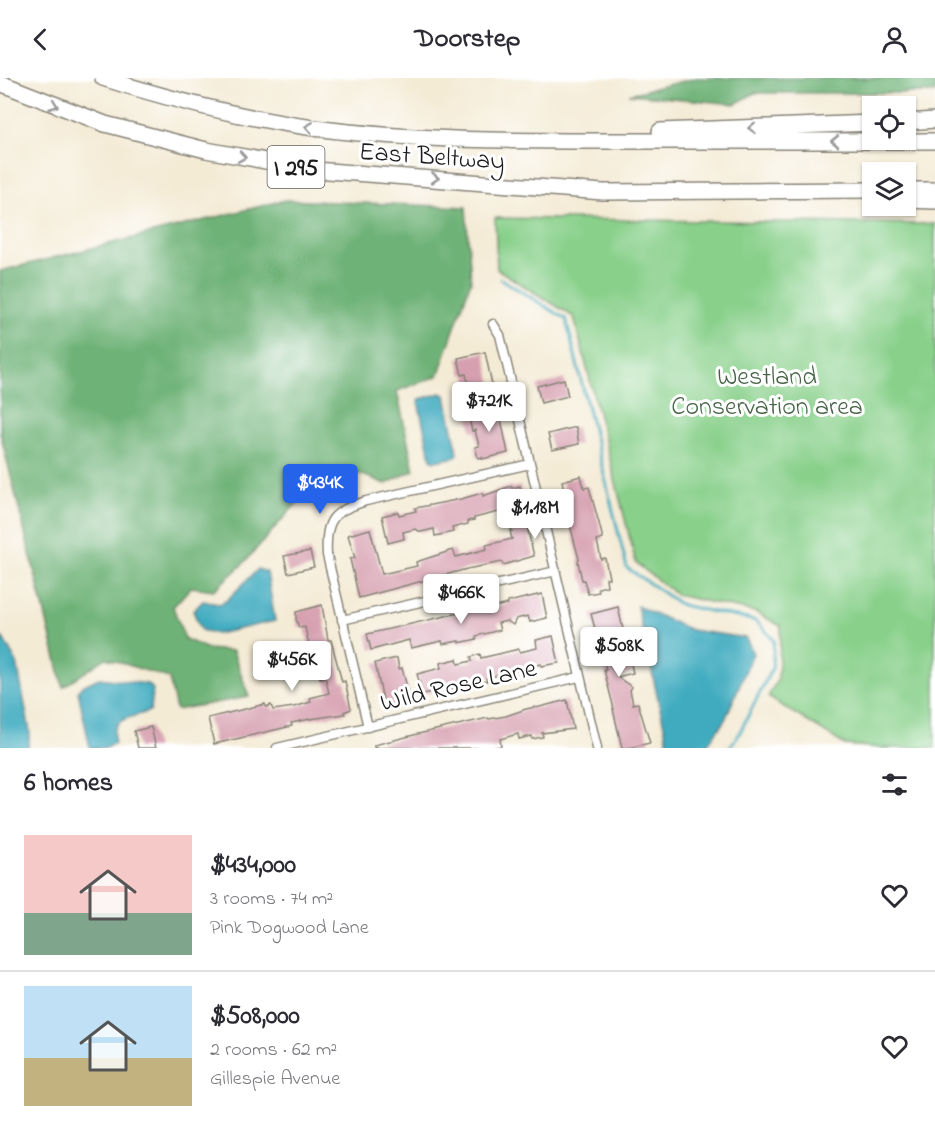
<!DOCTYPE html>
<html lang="en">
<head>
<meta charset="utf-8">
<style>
	:root { --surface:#fff; --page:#f2f2f3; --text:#2b2b33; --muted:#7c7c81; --line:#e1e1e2; --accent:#2563eb }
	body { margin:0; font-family:"Indie Flower",sans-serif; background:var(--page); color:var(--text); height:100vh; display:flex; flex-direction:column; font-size:22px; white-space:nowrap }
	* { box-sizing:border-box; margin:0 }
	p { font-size:20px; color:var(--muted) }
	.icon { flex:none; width:33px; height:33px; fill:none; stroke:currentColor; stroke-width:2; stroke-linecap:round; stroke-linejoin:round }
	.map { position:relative; height:670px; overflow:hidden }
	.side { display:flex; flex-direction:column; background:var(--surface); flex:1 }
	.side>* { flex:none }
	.buttons { position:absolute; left:862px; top:18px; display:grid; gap:12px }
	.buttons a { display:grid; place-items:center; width:54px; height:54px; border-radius:0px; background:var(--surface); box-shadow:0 2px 4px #0004; font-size:30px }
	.price { position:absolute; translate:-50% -51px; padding:0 14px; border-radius:6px; background:#fff; color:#222; font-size:20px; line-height:39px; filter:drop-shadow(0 2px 3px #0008) }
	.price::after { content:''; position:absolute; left:50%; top:36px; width:18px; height:14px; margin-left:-9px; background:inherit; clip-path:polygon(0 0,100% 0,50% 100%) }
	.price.active { background:var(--accent); color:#fff }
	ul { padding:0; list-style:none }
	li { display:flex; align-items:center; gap:18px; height:150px; padding:0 24px }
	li+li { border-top:2px solid var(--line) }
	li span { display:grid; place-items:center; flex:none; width:168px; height:120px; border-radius:0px; color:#555 }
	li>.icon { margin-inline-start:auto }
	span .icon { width:72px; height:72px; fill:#fffc; stroke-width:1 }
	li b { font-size:26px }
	h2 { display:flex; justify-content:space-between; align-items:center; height:72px; padding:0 24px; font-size:26px }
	header { display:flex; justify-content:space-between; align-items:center; height:78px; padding:0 24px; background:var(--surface); font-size:27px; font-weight:700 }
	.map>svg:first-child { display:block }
	.green { fill:#89d08b; stroke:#527654; stroke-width:1.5 }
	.forest { fill:#6eb277; stroke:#45674a; stroke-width:1.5 }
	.water { fill:#3fabbf; stroke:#2e646e; stroke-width:1.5 }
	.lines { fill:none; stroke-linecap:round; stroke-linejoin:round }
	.stream { stroke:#3fabbf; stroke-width:3 }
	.building { fill:#d7a0b1 }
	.minor-casing { stroke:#888478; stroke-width:11 }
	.motorway-casing { stroke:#888478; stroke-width:18 }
	.minor { stroke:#fff; stroke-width:8 }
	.motorway { stroke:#fff; stroke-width:15 }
	.oneway { stroke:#999 }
	.labels { text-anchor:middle; stroke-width:6; stroke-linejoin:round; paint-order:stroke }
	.shield { fill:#fff; stroke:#606060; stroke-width:1.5 }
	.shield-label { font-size:24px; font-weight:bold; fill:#1c1c1c }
	.street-label { font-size:26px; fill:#1c1c1c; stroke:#fff }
	.park-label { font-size:26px; fill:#486448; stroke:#fff }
</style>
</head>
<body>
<header><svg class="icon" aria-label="back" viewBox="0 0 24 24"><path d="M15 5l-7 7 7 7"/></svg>Doorstep<svg class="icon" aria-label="person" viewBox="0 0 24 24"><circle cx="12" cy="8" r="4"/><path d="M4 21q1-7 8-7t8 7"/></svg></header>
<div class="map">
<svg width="935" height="670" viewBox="0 0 935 670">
	<rect width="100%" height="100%" fill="#fff"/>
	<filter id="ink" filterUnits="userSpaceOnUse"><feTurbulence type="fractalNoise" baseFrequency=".0167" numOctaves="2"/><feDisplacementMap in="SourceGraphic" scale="12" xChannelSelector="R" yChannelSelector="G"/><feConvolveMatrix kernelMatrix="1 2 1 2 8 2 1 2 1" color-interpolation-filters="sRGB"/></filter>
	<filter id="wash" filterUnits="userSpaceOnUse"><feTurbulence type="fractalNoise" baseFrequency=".008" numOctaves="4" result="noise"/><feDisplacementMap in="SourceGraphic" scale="24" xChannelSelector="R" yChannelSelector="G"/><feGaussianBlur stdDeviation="1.35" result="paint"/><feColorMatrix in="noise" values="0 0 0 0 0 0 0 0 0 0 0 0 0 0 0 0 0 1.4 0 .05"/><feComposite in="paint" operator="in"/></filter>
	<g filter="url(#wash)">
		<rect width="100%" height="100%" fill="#f4ebd5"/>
		<!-- green -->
		<path class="green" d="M495 140 935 146V670H883L845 667 768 619 778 600 781 548 755 534 677 517 636 485 574 239 497 191Z"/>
		<!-- forest -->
		<path class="forest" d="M696 0H935V15H755L735 26 629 16Z
			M285 122 466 129 471 203 438 298 397 313 414 392 386 406 352 393 313 407 242 487 214 512 191 509 173 529 185 561 208 571 233 573 249 619 176 632 169 600 106 580 63 609 0 354V193Z"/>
		<!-- water -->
		<path class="water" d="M441 315 446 318 458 376 456 379 435 383 431 381 418 324 420 321Z
			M258 491 267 494 275 543 217 556 201 552 193 533 203 523 219 526 226 523Z
			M637 528 691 552 746 560 753 575 725 642 705 670H669Z
			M0 559 3 560 17 585 30 654 28 670H0Z
			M99 600 148 606 153 611 151 632C135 641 108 637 115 665L103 670H90L78 613 82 608Z"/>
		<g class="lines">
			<!-- stream -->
			<path class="stream" d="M501 201 566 241 627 490 681 527 756 543 774 562 772 590 739 656 729 670"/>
		</g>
		<g id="blocks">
			<!-- building -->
			<path class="building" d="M485 274 494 316 472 321 466 296 462 297 458 280Z
				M564 301 568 318 541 325 537 308Z
				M496 330 500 336 508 375 482 381V379L478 380 475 369 479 368 475 352 472 353 468 336Z
				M576 349 579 366 552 372 548 356Z
				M581 398 584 410 589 409 599 445 603 461 597 463 601 481 605 480 609 500H606L607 508 598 510 599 514 588 516 584 502H582L578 484 579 481 561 413 564 412 562 403Z
				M511 408 512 410 520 408 526 436 524 437 534 478 503 487 502 484 467 491 359 520 350 481 355 480 348 457 370 451 382 496 417 488 416 484 453 472 456 479 487 471 486 467 512 461 510 453H512L507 432 474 440V442L468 443V446L452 450 453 454 435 458 434 451 421 454 415 451 403 454 404 461 388 465 382 438 398 434 399 437 416 433 415 430 461 421 482 415 483 418Z
				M310 473 314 489 288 495 284 478Z
				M542 516 547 540 530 544 528 538 516 541 513 547 507 543 498 545 500 552 476 558 477 561 459 565V563L443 566 442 563 411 570 409 562 371 572 367 556 494 527V529L508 526V524Z
				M322 527 328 562H331L342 604 345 603 351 631 344 634 345 636 310 641 291 645 292 648 214 666 208 640 265 626 266 629 271 627 273 632 294 629 311 624 310 620 329 615 325 599 320 600 314 575 311 576 305 549 299 550 296 541V534Z
				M618 529 633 595 617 599 632 609 630 612 633 626 638 625 650 665 628 670H622L613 631H614L604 592H606L602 576 600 577 598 569H600L591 536Z
				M553 558 559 585 541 588V586L486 600 487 603 481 604 480 602 463 606V608L423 616 417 596 441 590 440 585 457 581 458 586 472 583 471 579 480 576 481 580 519 571 520 574 537 570 536 562Z
				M397 580 399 591 402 590 410 621 384 627 375 585Z
				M567 622 573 651 542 655 543 659 532 661V658L519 661 518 656 500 661 501 668 492 670H374V667L418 656 488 640 489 641 506 638 526 631 535 629 536 630Z
				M151 649 156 670H138L134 653Z"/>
		</g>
	</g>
	<g filter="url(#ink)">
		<use href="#blocks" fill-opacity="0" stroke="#888478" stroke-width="1.5"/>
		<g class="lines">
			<defs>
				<path id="minor" d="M493 246 500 257 597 670
					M342 542 556 493
					M368 649 327 477C325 440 333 434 366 423L530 386
					M277 670 579 599"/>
				<path id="motorway" d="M103 0C172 22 242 40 314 50 415 63 516 63 618 63 723 63 829 63 935 63
					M0 5 105 46 206 72 315 92 603 114 873 112
					M906 44 935 42
					M660 53 873 45
					M906 112H935
					M906 122 935 123"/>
			</defs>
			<!-- minor casing -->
			<use href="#minor" class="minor-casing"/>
			<!-- motorway casing -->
			<use href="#motorway" class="motorway-casing"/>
			<!-- minor -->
			<use href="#minor" class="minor"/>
			<!-- motorway -->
			<use href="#motorway" class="motorway"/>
		</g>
		<!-- one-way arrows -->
		<defs><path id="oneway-chevron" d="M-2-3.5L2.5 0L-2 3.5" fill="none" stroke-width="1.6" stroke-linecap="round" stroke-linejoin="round" transform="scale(1.5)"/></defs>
		<g class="oneway">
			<use href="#oneway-chevron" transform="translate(54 27) rotate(21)"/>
			<use href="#oneway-chevron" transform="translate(309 49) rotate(-172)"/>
			<use href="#oneway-chevron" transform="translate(752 50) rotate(178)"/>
			<use href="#oneway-chevron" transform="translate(835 63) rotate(-180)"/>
			<use href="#oneway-chevron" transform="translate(242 79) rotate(10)"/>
			<use href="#oneway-chevron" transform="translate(435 100) rotate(4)"/>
		</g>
	</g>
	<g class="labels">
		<!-- shield labels -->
		<rect class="shield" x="267.5" y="68" width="57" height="42" rx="4.5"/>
		<g class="shield-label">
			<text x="296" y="97">I 295</text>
		</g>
		<!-- street labels -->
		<g class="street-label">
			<text transform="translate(432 77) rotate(4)" y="9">East Beltway</text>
			<text transform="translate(458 606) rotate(-13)" y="9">Wild Rose Lane</text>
		</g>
		<!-- park labels -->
		<g class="park-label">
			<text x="767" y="306">Westland<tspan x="767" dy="30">Conservation area</tspan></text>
		</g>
	</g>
</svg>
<div class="buttons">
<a><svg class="icon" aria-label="locate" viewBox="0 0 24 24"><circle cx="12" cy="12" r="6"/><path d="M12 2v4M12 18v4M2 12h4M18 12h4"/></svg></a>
<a><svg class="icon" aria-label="layers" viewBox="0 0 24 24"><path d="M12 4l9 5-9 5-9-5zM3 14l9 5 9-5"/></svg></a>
</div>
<b class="price" style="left:489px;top:355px">$721K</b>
<b class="price active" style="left:320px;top:437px">$434K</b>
<b class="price" style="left:535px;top:462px">$1.18M</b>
<b class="price" style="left:461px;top:547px">$466K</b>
<b class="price" style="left:619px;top:600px">$508K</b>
<b class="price" style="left:292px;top:614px">$456K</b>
</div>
<section class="side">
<h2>6 homes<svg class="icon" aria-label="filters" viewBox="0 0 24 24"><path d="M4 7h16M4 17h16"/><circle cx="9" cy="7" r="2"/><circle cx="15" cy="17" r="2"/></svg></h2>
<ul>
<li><span style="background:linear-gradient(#f6c9c9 65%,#7fa58c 0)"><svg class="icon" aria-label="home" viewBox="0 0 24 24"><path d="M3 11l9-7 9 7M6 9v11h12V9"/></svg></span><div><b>$434,000</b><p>3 rooms · 74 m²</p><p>Pink Dogwood Lane</p></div><svg class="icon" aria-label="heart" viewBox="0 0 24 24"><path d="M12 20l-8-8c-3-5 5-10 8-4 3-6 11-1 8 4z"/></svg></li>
<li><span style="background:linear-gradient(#bfe0f5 60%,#c2b280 0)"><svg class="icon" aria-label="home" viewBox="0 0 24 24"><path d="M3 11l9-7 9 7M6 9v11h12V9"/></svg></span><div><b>$508,000</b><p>2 rooms · 62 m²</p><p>Gillespie Avenue</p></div><svg class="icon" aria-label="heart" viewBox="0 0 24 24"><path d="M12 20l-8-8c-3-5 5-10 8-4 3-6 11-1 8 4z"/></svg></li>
</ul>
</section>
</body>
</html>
